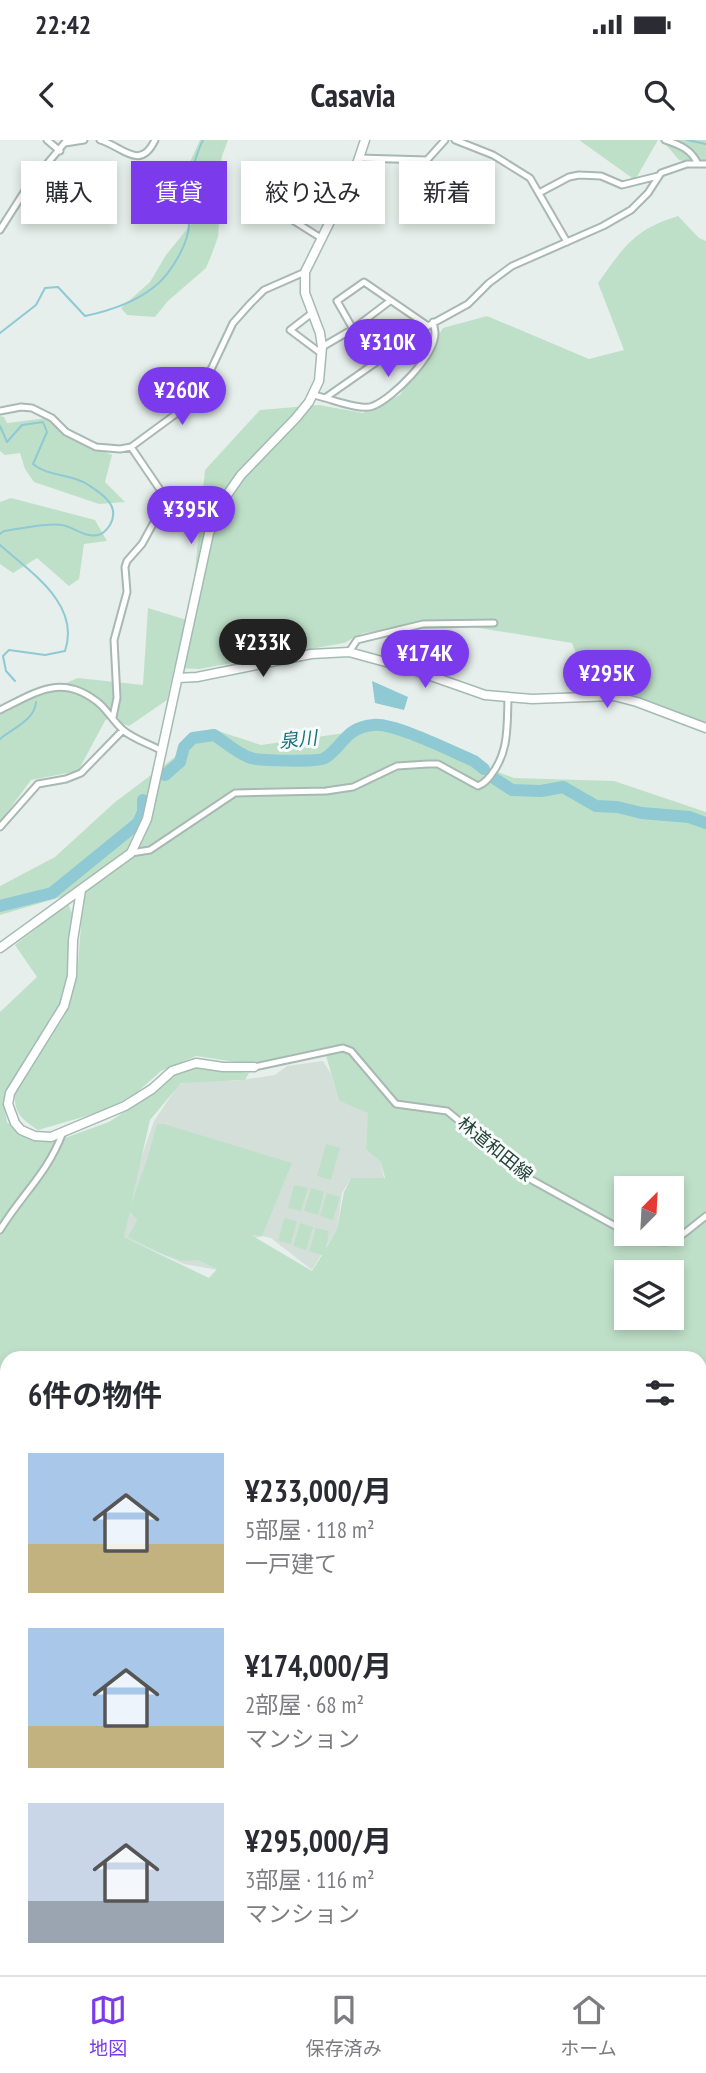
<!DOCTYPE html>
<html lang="ja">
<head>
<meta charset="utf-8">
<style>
	:root { --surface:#fff; --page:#f2f2f3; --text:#2b2b33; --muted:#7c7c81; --line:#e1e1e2; --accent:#7c3aed }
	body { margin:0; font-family:"PT Sans Narrow","Noto Sans JP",sans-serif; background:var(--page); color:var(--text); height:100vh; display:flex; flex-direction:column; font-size:26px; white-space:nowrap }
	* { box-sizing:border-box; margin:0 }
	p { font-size:23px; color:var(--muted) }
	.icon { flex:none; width:38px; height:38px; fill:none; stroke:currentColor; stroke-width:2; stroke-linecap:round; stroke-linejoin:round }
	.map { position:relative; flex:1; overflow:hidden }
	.side { position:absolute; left:0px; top:1211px; width:707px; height:625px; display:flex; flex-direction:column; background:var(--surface); border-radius:21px 21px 0 0; box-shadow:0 4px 10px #0003 }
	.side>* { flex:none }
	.hud { position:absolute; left:21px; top:21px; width:665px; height:63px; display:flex; gap:14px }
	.needle { width:46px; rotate:24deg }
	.buttons { position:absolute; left:614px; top:1036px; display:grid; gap:14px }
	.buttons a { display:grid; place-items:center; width:70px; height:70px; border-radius:0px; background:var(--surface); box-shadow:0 4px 10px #0003; font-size:35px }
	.price { position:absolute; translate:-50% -60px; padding:0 16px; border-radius:24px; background:var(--accent); color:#fff; font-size:23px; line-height:46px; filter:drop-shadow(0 2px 4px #0008) }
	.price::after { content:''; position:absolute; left:50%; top:42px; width:21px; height:16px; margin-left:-10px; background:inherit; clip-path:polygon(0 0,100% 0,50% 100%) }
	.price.current { background:#222; color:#fff }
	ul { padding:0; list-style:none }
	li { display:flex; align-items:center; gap:21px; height:175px; padding:0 28px }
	li span { display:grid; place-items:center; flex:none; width:196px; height:140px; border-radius:0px; color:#555 }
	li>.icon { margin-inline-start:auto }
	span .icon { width:84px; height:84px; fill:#fffc; stroke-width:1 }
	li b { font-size:30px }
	h2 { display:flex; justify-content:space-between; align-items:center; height:84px; padding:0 28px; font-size:30px }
	.chip { padding:0 24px; border-radius:0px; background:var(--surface); box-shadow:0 4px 10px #0003; font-size:24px; line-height:63px }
	.chip.current { background:var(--accent); color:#fff }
	.status { display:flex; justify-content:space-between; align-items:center; height:49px; padding:0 35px; background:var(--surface); direction:ltr }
	.status svg { height:19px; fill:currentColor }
	header { display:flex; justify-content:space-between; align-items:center; height:91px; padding:0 28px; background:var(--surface); font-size:32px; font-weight:600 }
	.tab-bar { display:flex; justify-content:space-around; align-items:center; height:98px; border-top:2px solid var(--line); background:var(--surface); font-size:19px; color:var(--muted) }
	.tab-bar a { display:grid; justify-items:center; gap:4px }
	.tab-bar .current { color:var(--accent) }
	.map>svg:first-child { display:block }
	.built { fill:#d4dfda }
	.green { fill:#bfe0c8; fill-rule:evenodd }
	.water { fill:#8ec9d4 }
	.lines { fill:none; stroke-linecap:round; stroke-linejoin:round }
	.stream { stroke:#8ec9d4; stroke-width:2 }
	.river { stroke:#8ec9d4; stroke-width:12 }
	.street-casing { stroke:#a8b8b2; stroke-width:9 }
	.secondary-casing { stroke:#a4bbb3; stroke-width:11 }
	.street { stroke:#fff; stroke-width:5 }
	.secondary { stroke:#fff; stroke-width:8 }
	.labels { text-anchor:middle; stroke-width:6; stroke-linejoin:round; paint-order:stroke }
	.street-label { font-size:18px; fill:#24423a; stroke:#f7fbf9 }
	.water-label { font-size:19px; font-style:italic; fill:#1c6f80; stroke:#f7fbf9 }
</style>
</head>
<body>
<div class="status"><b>22:42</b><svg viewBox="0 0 49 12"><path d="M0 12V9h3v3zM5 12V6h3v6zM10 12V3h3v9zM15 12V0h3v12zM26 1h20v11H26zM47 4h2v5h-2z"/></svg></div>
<header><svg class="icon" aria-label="back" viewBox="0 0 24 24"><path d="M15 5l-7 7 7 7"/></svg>Casavia<svg class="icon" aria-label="search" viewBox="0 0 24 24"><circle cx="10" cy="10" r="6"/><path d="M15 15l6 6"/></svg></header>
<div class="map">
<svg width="706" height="1835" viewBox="0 0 706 1835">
	<rect width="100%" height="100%" fill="#e6efeb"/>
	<!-- built -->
	<path class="built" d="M323 921 331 934 339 961 369 973 366 1008 381 1022 384 1038H351L342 1053 337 1089 312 1130 271 1098 262 1096 245 1101 218 1130 184 1124 123 1097 129 1053 154 981 179 944 198 940 235 941 275 935 287 926Z"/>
	<!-- green -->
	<path class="green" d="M200 0H228L222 16 216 53 220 70 218 97 211 116 206 128 168 161 155 177 127 175 121 168 150 142 166 115 192 83 183 65 190 22Z
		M579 0H658L635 40Z
		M662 0H706V25L679 20Z
		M678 76 699 98 706 101V593L589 547 572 503 449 483 363 493 344 503 199 529 174 528 167 560 129 586 106 579 78 631 31 640 0 682V571L78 538 143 545 148 468 190 481 205 330 260 270 319 265 363 273 400 255 443 188 487 176 589 219 624 210 598 143C624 107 633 90 678 76Z
		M0 276 4 277 7 283 47 278 66 292 112 315 105 342 125 362 99 364 34 342 25 329 20 313 5 315 0 311Z
		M11 358 95 380 107 401 84 404 79 439 69 446 37 418 13 433 0 424V362Z
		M380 588 514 638 614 641 706 672V1835H0V872L37 837 15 805 68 764 73 775 66 843 59 867 12 940 3 960 7 982 22 996 62 999 109 982 159 949 171 937 194 927 249 933 245 940 181 943 150 980 131 1064 146 1023 157 984H164L292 1023 262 1096 251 1095 312 1131 322 1115 309 1111 316 1088 329 1091 326 1108 337 1089 344 1052 351 1038H385L381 1022 366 1009 368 973 339 961 325 912 256 925 196 916 161 931 136 953 107 970 38 990C23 980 14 974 15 955L65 875 77 837 83 760 68 755 0 775V746L55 717 114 663 212 589 261 605ZM626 1048H672V1094H626ZM130 1071 137 1080 128 1097 160 1113 183 1121 198 1120 217 1129 209 1138 124 1097ZM626 1132H672V1178H626ZM7 1218H700V1829H7Z
		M326 1004 340 1008 331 1040 317 1036Z
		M294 1045 308 1048 301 1071 288 1068Z
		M311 1048 324 1052 318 1075 304 1071Z
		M327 1053 340 1057 333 1080 320 1076Z
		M284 1078 297 1081 291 1104 278 1101Z
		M300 1083 313 1087 306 1110 293 1106Z"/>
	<!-- water -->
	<path class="water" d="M372 541 408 557 404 570 375 563Z"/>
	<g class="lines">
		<!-- stream -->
		<path class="stream" d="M687 0 706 4
			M0 193 36 165 45 148 58 147 85 176C109 171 134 163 154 147 170 135 190 102 189 82 189 77 184 71 182 67 189 46 193 19 203 0
			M0 286 7 302 22 285 43 282 47 292 33 324C48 337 70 333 87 344 102 354 121 365 110 385 108 388 103 394 98 395 85 398 74 387 62 385 49 382 19 389 4 391L0 394
			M0 405C30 432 81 464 65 511L45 515 9 510 3 516 6 531 15 541
			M0 599C13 588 35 580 36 562
			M0 1462H7
			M0 1763 7 1769
			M51 1829 53 1835"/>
		<!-- river -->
		<path class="river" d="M165 635 180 622 184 607 193 598 214 595C225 602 238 614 251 618 259 621 319 622 325 618 344 606 344 588 373 585 393 582 453 612 474 621L484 629
			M495 639 512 650 541 651 563 647 596 666 617 667 642 673 689 677 706 683
			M0 766 52 753 138 683 143 672V660"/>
		<defs>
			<path id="street" d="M47 0 60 11
				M100 0C122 6 140 32 155 0
				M455 0 493 15 530 38 567 102
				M665 0C680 5 691 9 698 24
				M65 3 84 0
				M359 18 427 20 445 0
				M539 53 569 37 579 35 601 36 622 45 658 36
				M267 64 321 98
				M0 90 26 49 67 0
				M312 173 290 190 322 214
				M353 189 337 161 364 142 428 186
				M322 207 353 189 390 161
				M314 255 325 258 428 186 468 164 489 143 512 126 603 86 631 70 648 53 661 33 687 24H706
				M325 258C336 261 363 271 373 266 393 258 435 216 435 193 435 190 434 186 433 182
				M0 271 21 267 32 268 52 278 66 292 96 307 120 309 131 307 184 268 207 238 233 183 250 164 264 150 305 132
				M349 512 357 500 423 484 494 483
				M0 570C37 552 63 532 101 565 109 573 115 583 123 590 133 599 150 604 162 611
				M113 577 117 558 114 500 127 452 125 427 127 421 142 404 164 364 165 357 131 307
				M0 687 38 644 66 639 81 633 123 590
				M131 713 150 710 235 653 326 651 353 647 397 626 428 624H438L478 646C485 643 487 640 491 635 509 612 507 587 508 559
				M254 927 343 908 351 911 396 964 447 971 530 1039 626 1092
				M0 1090C22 1054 48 1033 63 992
				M630 1094C674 1109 671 1103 706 1076"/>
			<path id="secondary" d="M178 538 197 537 311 514 349 512 411 529 485 555 532 559 614 556 637 562 706 588
				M81 750 73 800 72 836 64 866 10 953 8 964 15 983 21 990 35 996 51 997 125 966 152 949 172 931 196 923 223 927H254
				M0 808 131 713 147 679 209 393 227 355 241 335 296 278 309 262 319 241 322 207 320 193 305 153V132L354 33 365 0"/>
		</defs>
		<!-- street casing -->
		<use href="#street" class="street-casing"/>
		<!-- secondary casing -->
		<use href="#secondary" class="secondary-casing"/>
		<!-- street -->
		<use href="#street" class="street"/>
		<!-- secondary -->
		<use href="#secondary" class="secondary"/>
	</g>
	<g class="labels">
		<!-- street labels -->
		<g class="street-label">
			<text transform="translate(495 1009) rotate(39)" y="6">林道和田線</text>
		</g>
		<!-- water labels -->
		<g class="water-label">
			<text transform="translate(298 599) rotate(-6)" y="7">泉川</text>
		</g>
	</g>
</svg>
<div class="buttons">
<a><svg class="needle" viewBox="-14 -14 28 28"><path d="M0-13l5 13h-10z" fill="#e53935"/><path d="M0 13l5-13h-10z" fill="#7c7c81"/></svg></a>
<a><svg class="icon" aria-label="layers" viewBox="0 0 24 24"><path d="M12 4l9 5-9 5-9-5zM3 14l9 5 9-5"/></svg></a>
</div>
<b class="price" style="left:388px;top:239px">¥310K</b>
<b class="price" style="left:182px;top:287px">¥260K</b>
<b class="price" style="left:191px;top:406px">¥395K</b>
<b class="price current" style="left:263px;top:539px">¥233K</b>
<b class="price" style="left:425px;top:550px">¥174K</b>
<b class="price" style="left:607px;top:570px">¥295K</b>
<div class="hud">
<a class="chip">購入</a>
<a class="chip current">賃貸</a>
<a class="chip">絞り込み</a>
<a class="chip">新着</a>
</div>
<section class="side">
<h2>6件の物件<svg class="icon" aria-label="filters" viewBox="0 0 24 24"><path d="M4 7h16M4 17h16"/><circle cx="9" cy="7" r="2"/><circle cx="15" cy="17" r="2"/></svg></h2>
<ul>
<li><span style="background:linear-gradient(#a9c7e8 65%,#c2b280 0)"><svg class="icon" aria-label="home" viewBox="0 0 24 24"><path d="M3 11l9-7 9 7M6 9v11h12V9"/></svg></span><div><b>¥233,000/月</b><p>5部屋 · 118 m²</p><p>一戸建て</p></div></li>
<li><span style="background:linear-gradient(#a9c7e8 70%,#c2b280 0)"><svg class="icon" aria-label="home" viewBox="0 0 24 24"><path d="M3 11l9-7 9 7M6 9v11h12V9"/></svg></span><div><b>¥174,000/月</b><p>2部屋 · 68 m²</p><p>マンション</p></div></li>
<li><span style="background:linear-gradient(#c9d6e8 70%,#9aa5b1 0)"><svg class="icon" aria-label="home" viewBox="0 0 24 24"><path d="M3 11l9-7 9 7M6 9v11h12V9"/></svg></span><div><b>¥295,000/月</b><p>3部屋 · 116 m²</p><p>マンション</p></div></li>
</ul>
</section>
</div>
<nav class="tab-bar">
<a class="current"><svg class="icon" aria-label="map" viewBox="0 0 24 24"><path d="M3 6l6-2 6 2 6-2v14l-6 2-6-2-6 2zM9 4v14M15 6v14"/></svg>地図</a>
<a><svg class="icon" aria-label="saved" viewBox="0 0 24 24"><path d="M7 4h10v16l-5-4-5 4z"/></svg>保存済み</a>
<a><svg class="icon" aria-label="home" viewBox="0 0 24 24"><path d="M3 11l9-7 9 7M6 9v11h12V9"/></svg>ホーム</a>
</nav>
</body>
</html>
